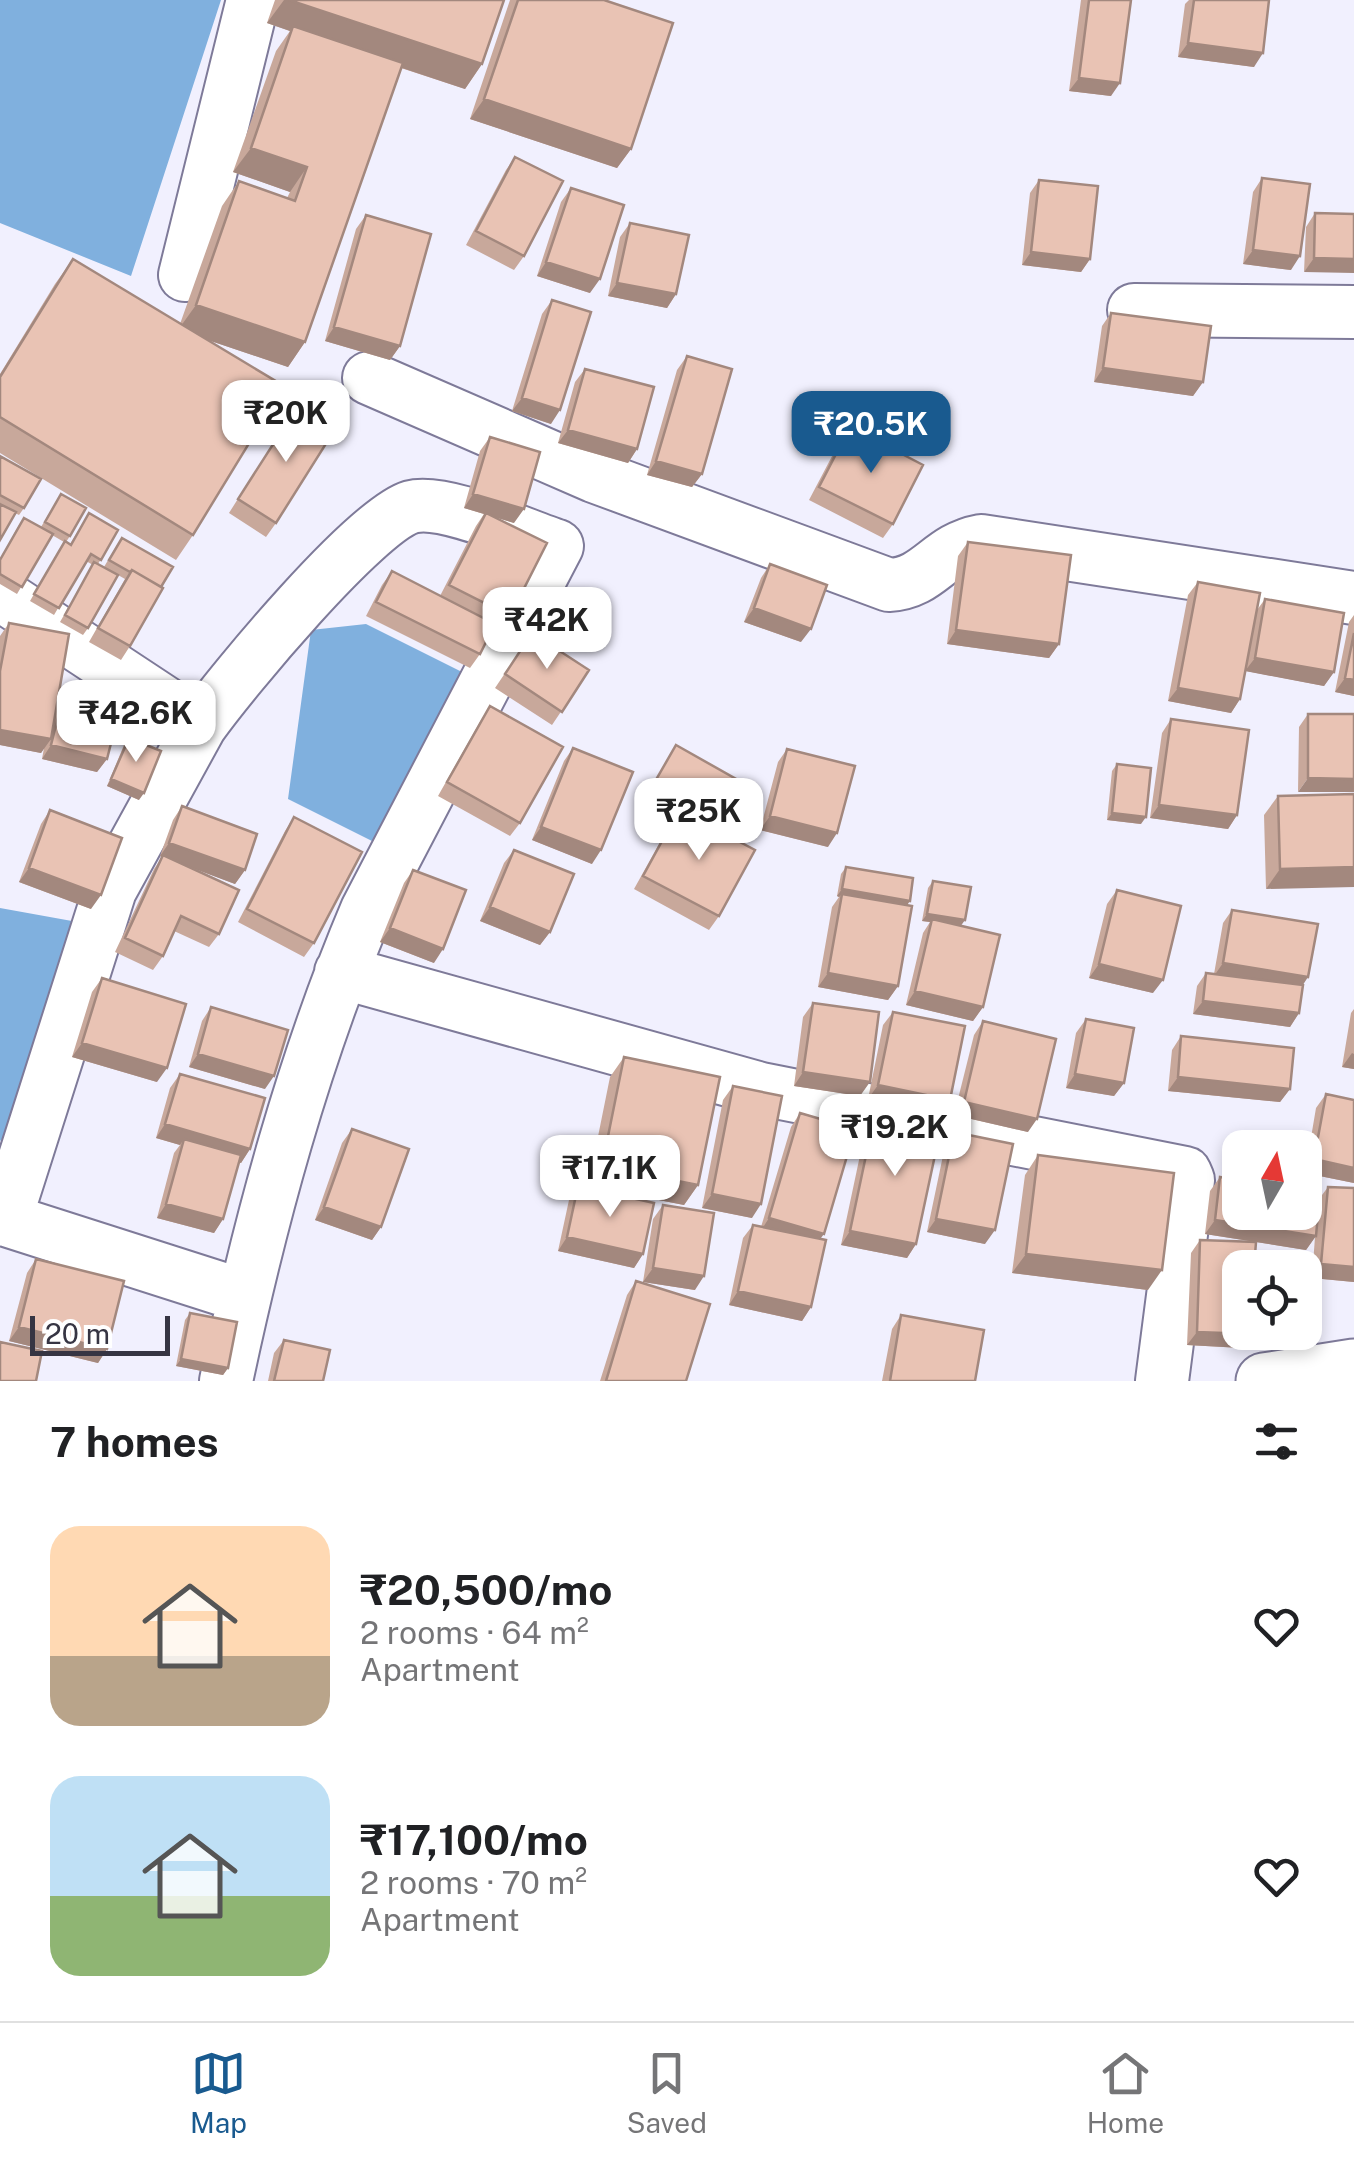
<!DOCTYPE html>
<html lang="en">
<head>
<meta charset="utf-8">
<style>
	:root { --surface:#fff; --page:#f6f6f6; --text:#202124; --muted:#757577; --line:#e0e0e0; --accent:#195a8f }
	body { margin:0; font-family:"Public Sans",sans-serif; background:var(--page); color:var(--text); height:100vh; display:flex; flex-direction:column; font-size:38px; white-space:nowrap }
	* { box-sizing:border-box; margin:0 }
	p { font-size:32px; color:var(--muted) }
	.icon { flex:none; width:55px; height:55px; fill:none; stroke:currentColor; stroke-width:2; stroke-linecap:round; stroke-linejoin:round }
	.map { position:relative; height:1381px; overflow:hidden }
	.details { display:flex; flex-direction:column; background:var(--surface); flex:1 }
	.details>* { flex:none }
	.needle { width:65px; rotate:9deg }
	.tools { position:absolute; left:1222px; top:1130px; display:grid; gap:20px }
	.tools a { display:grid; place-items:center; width:100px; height:100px; border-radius:20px; background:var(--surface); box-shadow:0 5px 15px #0003; font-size:50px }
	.scale { position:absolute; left:30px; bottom:25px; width:140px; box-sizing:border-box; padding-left:10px; border:5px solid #363543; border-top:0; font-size:28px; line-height:35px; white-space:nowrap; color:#363543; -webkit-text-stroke:8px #fff; paint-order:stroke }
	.price { position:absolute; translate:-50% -85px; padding:0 22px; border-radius:20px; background:#fff; color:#222; font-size:32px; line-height:65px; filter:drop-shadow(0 2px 5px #0008) }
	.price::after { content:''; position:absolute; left:50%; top:60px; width:30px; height:22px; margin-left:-15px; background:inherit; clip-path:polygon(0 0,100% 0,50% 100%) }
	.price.selected { background:var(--accent); color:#fff }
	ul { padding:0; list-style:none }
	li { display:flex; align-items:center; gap:30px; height:250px; padding:0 50px }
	li span { display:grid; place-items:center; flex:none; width:280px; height:200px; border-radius:30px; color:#555 }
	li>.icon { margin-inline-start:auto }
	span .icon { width:120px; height:120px; fill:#fffc; stroke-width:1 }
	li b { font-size:42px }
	h2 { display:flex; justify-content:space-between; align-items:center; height:120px; padding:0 50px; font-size:42px }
	.dock { display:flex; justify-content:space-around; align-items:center; height:140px; border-top:2px solid var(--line); background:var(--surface); font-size:28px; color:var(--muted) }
	.dock a { display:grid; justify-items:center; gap:5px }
	.dock .selected { color:var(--accent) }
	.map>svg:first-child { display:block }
	.water { fill:#80b0de }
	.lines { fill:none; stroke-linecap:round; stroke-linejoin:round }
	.street-casing { stroke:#7e7a99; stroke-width:56 }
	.secondary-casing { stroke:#7e7a99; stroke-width:59 }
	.street { stroke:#fff; stroke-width:52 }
	.secondary { stroke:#fff; stroke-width:55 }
	.wall { fill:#c8a89b }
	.shaded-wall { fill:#a3887e }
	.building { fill:#e9c3b4; stroke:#a3887e; stroke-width:2.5 }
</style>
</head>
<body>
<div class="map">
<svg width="1354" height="1381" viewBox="0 0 1354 1381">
	<rect width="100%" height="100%" fill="#f1f0fe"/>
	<!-- water -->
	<path class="water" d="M0 0H221L131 276 0 223Z
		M366 624 484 683 384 847 288 799 311 630Z
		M0 908 83 923 13 1128 0 1141Z"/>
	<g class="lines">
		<defs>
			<path id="street" d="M185 275 253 0
				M1134 310 1354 312
				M369 378 594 476 889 585C930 583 938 549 981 541L1354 598
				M0 594 200 726 110 890 5 1220
				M200 726C232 681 365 521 411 507 444 498 523 535 557 546L367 910C303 1061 260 1221 226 1381
				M341 972 761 1089 1185 1173 1188 1180 1162 1381
				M0 1218 244 1296"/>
			<path id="secondary" d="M1264 1381 1354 1367"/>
		</defs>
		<!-- street casing -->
		<use href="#street" class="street-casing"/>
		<!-- secondary casing -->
		<use href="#secondary" class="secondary-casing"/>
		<!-- street -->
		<use href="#street" class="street"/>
		<!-- secondary -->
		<use href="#secondary" class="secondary"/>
	</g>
	<!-- wall -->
	<path class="wall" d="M275 0H504L482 64 465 89 401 68 305 342 288 367 205 339 193 535 176 560 0 453V374L55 284 73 259 180 324 222 206 239 181 287 198 290 192 233 172 276 51 290 31 267 23Z
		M510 0H604L631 149 617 168 470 119Z
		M1081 0H1131L1111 96 1069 91Z
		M1189 0H1269L1254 67 1178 57 1185 4Z
		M515 157 524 256 514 270 466 245 506 170Z
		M1262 178 1291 270 1243 264 1253 192Z
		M1039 180 1090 259 1081 272 1022 265 1030 193Z
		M571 188 590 293 537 276 561 202Z
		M1315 213 1354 214 1304 272 1306 227Z
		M366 215 400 346 390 360 325 341 356 229Z
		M630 223 676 294 667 308 608 296 620 237Z
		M552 300 551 424 512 411 542 314Z
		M1111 313 1203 382 1193 396 1094 382 1102 326Z
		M687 356 702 474 692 487 647 475 677 370Z
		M585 369 637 449 628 463 558 443 575 382Z
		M287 421 276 523 266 537 229 513Z
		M850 427 893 524 883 538 809 500 840 441Z
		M490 437 514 523 495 517 510 616 501 630 494 626 480 654 470 668 366 616 382 585 392 571 440 596 476 526 484 514 464 508 480 451Z
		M0 456 24 508 19 515 15 513 0 540Z
		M61 494 70 536 66 542 70 544 89 513 118 530 98 564 88 628 83 635 60 622 93 565 86 561 54 615 30 601 64 542 52 535 17 594 0 584V559L19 525 24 518 41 527Z
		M968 542 1059 644 1049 658 947 644 958 556Z
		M117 545 161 587 130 646 121 660 89 642 125 579 104 567Z
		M770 564 801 642 744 622 761 578Z
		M1198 582 1257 610 1265 599 1334 672 1324 686 1246 671 1240 699 1231 713 1168 701 1188 595Z
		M1354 615V696L1335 692 1349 622Z
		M9 623 56 707 63 697 107 759 97 772 42 759 44 748 41 753 0 745V636Z
		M532 633 589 670 552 725 495 688Z
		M490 706 520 823 510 836 438 796 481 720Z
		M1308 714H1354L1298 792 1299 727Z
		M1171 719 1237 815 1228 829 1150 818 1162 733Z
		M129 738 139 800 107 786 124 745Z
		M676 745 722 825 718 831 719 916 709 930 634 889 674 817 644 799Z
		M573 748 592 864 532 840 564 761Z
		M787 749 828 847 760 830 778 762Z
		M1117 764 1141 824 1107 820 1112 771Z
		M1354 794 1266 889 1264 815 1278 796Z
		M182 806 245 870 235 884 193 868 219 934 209 947 174 931 163 956 153 970 115 952 154 869 162 857 160 856 173 820Z
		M50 810 91 909 19 882 41 824Z
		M294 817 314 943 304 957 238 922 285 831Z
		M514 850 550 932 540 945 480 921 504 863Z
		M846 867 907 905 898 986 888 1000 818 987 832 907 839 897 837 896 841 874Z
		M413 870 434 963 380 942 404 883Z
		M933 881 961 926 983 1007 973 1021 906 1005 923 933 930 922 922 921 928 888Z
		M1117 890 1153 993 1089 978 1107 904Z
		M1232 910 1303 985 1299 1013 1290 1027 1193 1014 1197 986 1206 973 1214 974 1223 923Z
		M102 978 157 1082 72 1057 92 992Z
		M813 1003 860 1096 794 1086 803 1017Z
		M211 1007 265 1089 189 1067 202 1021Z
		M1354 1009V1069L1342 1067 1351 1013Z
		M893 1012 940 1114 868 1099 883 1025Z
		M1086 1019 1124 1083 1114 1096 1066 1088 1076 1033Z
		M983 1021 1028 1132 954 1115 974 1035Z
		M1181 1036 1290 1089 1280 1102 1168 1091 1172 1050Z
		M624 1057 698 1185 684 1205 588 1186 610 1077Z
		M180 1074 250 1149 241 1163 239 1162 223 1219 214 1233 157 1218 174 1153 180 1145 156 1138 170 1088Z
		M733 1086 752 1218 702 1208 723 1100Z
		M1326 1094 1354 1183 1305 1173 1316 1108Z
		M800 1113 820 1239 811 1307 802 1321 729 1305 743 1238 753 1225 761 1227 791 1127Z
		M875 1113 916 1244 907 1258 841 1245 866 1127Z
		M352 1129 381 1227 372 1240 315 1220 342 1143Z
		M954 1132 985 1244 927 1232 945 1146Z
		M1038 1155 1148 1290 1012 1273 1025 1175Z
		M1220 1177 1319 1199 1328 1187 1354 1188V1282L1312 1278 1315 1237 1306 1250 1205 1234 1210 1191Z
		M578 1186 643 1254 634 1268 558 1251 569 1200Z
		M663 1205 695 1290 643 1282 653 1219Z
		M1200 1240 1242 1348 1187 1345 1191 1253Z
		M36 1259 107 1349 98 1363 9 1341 27 1273Z
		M636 1281 686 1381H600L627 1295Z
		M190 1313 228 1368 223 1375 176 1366 185 1320Z
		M901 1315 975 1381H882L892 1329Z
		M284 1340 323 1381H268L274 1353Z"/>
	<!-- shaded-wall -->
	<path class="shaded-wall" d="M284 0H289L482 64 465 89 291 31 293 26 290 31 267 23Z
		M1188 43 1263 53 1254 67 1178 57Z
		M1079 78 1120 83 1111 96 1069 91Z
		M484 99 631 149 617 168 470 119Z
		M251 148 307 167 290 192 233 172Z
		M1253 250 1300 256 1291 270 1243 264Z
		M1031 252 1090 259 1081 272 1022 265Z
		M1314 258 1354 259V273L1304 272Z
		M546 262 600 279 590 293 537 276Z
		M617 283 676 294 667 308 608 296Z
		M196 305 305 342 288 367 178 330Z
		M334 327 400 346 390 360 325 341Z
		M1103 368 1203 382 1193 396 1094 382Z
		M522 398 560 410 551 424 512 411Z
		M568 430 637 449 628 463 558 443Z
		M656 461 702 474 692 487 647 475Z
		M473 494 524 509 514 523 464 508Z
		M754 608 811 629 801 642 744 622Z
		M956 630 1059 644 1049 658 947 644Z
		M1255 658 1334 672 1324 686 1245 671Z
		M1345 678 1354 680V696L1335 692Z
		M1178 688 1240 699 1231 713 1168 701Z
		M0 730 51 739 41 753 0 745Z
		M51 745 107 759 97 772 42 759Z
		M1308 778 1354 779V792H1298Z
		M111 779 144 793 139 800 107 786Z
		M1159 805 1237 815 1228 829 1150 818Z
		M1112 813 1146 817 1141 824 1107 820Z
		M770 816 837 833 828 847 760 830Z
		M541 827 601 850 592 864 532 840Z
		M169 843 245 870 235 884 160 856Z
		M1354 867V887L1266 889 1280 869Z
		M29 868 101 895 91 909 19 882Z
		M842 889 910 901 905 908 842 894 839 897 837 896Z
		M490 907 550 932 540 945 480 921Z
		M927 914 965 920 960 927 932 919 930 922 922 921Z
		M390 928 443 949 434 963 380 942Z
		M1223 963 1308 977 1299 991 1214 976Z
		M1099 964 1163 980 1153 993 1089 978Z
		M828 973 898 986 888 1000 818 987Z
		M915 991 983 1007 973 1021 906 1005Z
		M1203 1001 1299 1013 1290 1027 1193 1014Z
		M82 1043 167 1068 157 1082 72 1057Z
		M1352 1053 1354 1054V1069L1342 1067Z
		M198 1054 274 1076 265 1089 189 1067Z
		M803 1072 870 1082 860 1096 794 1086Z
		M1075 1074 1124 1083 1114 1096 1066 1088Z
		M1178 1077 1290 1089 1280 1102 1168 1091Z
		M878 1085 950 1100 940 1114 868 1099Z
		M964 1102 1037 1119 1028 1132 954 1115Z
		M165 1124 250 1149 241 1163 182 1145 184 1139 180 1145 156 1138Z
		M1314 1159 1354 1168V1183L1305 1173Z
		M602 1166 698 1185 684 1205 588 1186Z
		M712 1194 761 1204 752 1218 702 1208Z
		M166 1204 223 1219 214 1233 157 1218Z
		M324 1207 381 1227 372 1240 315 1220Z
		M769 1218 824 1234 814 1247 760 1232Z
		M936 1219 995 1230 985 1244 927 1232Z
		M1215 1220 1316 1236 1306 1250 1205 1234Z
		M850 1231 916 1244 907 1258 841 1245Z
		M567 1237 643 1254 634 1268 558 1251Z
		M1026 1254 1162 1270 1148 1290 1012 1273Z
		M1321 1264 1354 1267V1282L1312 1278Z
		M653 1268 704 1276 695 1290 643 1282Z
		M738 1291 811 1307 802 1321 729 1305Z
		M19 1327 107 1349 98 1363 9 1341Z
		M1197 1332 1251 1334 1242 1348 1187 1345Z
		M181 1359 228 1368 223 1375 176 1366Z"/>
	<!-- building -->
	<path class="building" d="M289 0H504L482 64Z
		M518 0H604L673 23 631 149 484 99Z
		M1089 0H1131L1120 83 1079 78Z
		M1194 0H1269L1263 53 1188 43Z
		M293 26 403 63 305 342 196 305 239 181 295 201 307 167 251 148Z
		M515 157 563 181 524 256 476 231Z
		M1262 178 1310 184 1300 256 1253 250Z
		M1039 180 1098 186 1090 259 1031 252Z
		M571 188 624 205 600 279 546 262Z
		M1315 213 1354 214V259L1314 258Z
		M366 215 431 234 400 346 334 327Z
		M630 223 689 235 676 294 617 283Z
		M73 259 284 386 193 535 0 417V377Z
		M552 300 591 312 560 410 522 398Z
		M1111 313 1211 326 1203 382 1103 368Z
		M687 356 732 369 702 474 656 461Z
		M585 369 654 387 637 449 568 430Z
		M297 407 334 431 276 523 238 499Z
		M850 427 923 465 893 524 819 487Z
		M490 437 540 452 524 509 473 494Z
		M0 456 41 479 24 508 0 495Z
		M61 494 86 508 70 536 45 522Z
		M0 504 16 512 0 540Z
		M89 513 118 530 101 560 91 554 59 608 34 594 65 541 71 545Z
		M486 513 547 543 510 616 449 585Z
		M24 518 53 534 22 587 0 574V560Z
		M122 538 173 567 161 587 132 570 130 572 109 560Z
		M968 542 1071 555 1059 644 956 630Z
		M94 562 118 575 88 628 65 615Z
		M770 564 827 585 811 629 754 608Z
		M132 570 163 588 130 646 98 628Z
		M392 571 495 624 480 654 376 602Z
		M1198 582 1260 593 1240 699 1178 688Z
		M1265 599 1344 613 1334 672 1255 658Z
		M9 623 69 634 51 739 0 730V671Z
		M532 633 589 670 562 712 505 674Z
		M1354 633V680L1345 678Z
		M63 697 119 712 107 759 51 745Z
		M490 706 563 747 520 823 447 782Z
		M1308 714H1354V779L1308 778Z
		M1171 719 1249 730 1237 815 1159 805Z
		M129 738 161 751 144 793 111 779Z
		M676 745 745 784 722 825 653 785Z
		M573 748 633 772 601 850 541 827Z
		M787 749 855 766 837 833 770 816Z
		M1117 764 1151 768 1146 817 1112 813Z
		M1354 794V867L1280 869 1278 796Z
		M182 806 257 834 245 870 169 843Z
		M50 810 122 838 101 895 29 868Z
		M679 810 755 850 719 916 643 876Z
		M294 817 362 852 314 943 247 909Z
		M514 850 574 874 550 932 490 907Z
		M163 855 239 890 219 934 181 916 163 956 125 938Z
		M846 867 913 878 910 901 842 889Z
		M413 870 466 890 443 949 390 928Z
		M933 881 971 887 965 920 927 914Z
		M1117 890 1181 906 1163 980 1099 964Z
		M842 894 912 906 898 986 828 973Z
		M1232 910 1318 924 1308 977 1223 963Z
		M932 919 1000 935 983 1007 915 991Z
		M1206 973 1303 985 1299 1013 1203 1001Z
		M102 978 186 1004 167 1068 82 1043Z
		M813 1003 879 1012 870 1082 803 1072Z
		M211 1007 288 1030 274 1076 198 1054Z
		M893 1012 965 1026 950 1100 878 1085Z
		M1086 1019 1134 1028 1124 1083 1075 1074Z
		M983 1021 1056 1039 1037 1119 964 1102Z
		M1181 1036 1294 1048 1290 1089 1178 1077Z
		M624 1057 720 1077 698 1185 602 1166Z
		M180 1074 265 1098 250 1149 165 1124Z
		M733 1086 782 1096 761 1204 712 1194Z
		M1326 1094 1354 1100V1168L1314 1159Z
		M800 1113 855 1129 824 1234 769 1218Z
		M875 1113 941 1127 916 1244 850 1231Z
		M352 1129 409 1149 381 1227 324 1207Z
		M954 1132 1013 1144 995 1230 936 1219Z
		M184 1139 241 1155 223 1219 166 1204Z
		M1038 1155 1174 1173 1162 1270 1026 1254Z
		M1220 1177 1240 1180V1212H1305V1189L1320 1192 1316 1236 1215 1220Z
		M578 1186 654 1203 643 1254 567 1237Z
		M1328 1187 1354 1188V1267L1321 1264Z
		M663 1205 714 1213 704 1276 653 1268Z
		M753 1225 826 1240 811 1307 738 1291Z
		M1200 1240 1256 1242 1254 1268H1240V1332H1251V1334L1197 1332Z
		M36 1259 124 1281 107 1349 19 1327Z
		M636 1281 710 1304 686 1381H606Z
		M190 1313 237 1322 228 1368 181 1359Z
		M901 1315 984 1330 975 1381H890Z
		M284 1340 330 1350 323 1381H274Z
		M0 1342 42 1351 36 1381H0Z"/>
</svg>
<div class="tools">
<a><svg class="needle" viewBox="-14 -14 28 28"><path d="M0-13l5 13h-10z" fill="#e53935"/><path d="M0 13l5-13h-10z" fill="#757577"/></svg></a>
<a><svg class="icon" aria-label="locate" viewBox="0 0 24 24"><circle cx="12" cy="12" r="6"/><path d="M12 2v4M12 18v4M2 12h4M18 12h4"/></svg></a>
</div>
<div class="scale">20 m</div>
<b class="price" style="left:286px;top:465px">₹20K</b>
<b class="price selected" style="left:871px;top:476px">₹20.5K</b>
<b class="price" style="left:547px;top:672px">₹42K</b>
<b class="price" style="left:136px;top:765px">₹42.6K</b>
<b class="price" style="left:699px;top:863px">₹25K</b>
<b class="price" style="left:895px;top:1179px">₹19.2K</b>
<b class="price" style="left:610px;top:1220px">₹17.1K</b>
</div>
<section class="details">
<h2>7 homes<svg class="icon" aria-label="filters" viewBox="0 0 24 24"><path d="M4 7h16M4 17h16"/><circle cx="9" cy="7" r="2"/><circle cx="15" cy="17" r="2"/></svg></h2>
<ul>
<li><span style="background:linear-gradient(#ffd9b3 65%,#b9a48a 0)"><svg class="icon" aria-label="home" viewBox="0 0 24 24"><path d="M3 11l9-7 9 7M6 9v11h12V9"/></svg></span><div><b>₹20,500/mo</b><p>2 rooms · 64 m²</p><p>Apartment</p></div><svg class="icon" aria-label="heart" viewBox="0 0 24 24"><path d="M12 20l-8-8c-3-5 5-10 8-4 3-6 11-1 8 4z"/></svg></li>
<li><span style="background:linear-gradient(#bfe0f5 60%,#8fb573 0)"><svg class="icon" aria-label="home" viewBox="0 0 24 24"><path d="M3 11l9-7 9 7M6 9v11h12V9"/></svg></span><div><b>₹17,100/mo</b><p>2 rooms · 70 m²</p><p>Apartment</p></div><svg class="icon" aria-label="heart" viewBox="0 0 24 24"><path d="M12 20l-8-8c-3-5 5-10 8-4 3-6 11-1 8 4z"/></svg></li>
</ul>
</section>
<nav class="dock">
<a class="selected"><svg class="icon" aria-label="map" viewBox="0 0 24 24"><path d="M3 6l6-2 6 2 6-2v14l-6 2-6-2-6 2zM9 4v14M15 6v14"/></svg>Map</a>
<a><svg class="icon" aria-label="saved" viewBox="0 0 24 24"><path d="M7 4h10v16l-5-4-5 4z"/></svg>Saved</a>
<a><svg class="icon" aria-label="home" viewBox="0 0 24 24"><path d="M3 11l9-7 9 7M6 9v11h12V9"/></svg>Home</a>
</nav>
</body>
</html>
